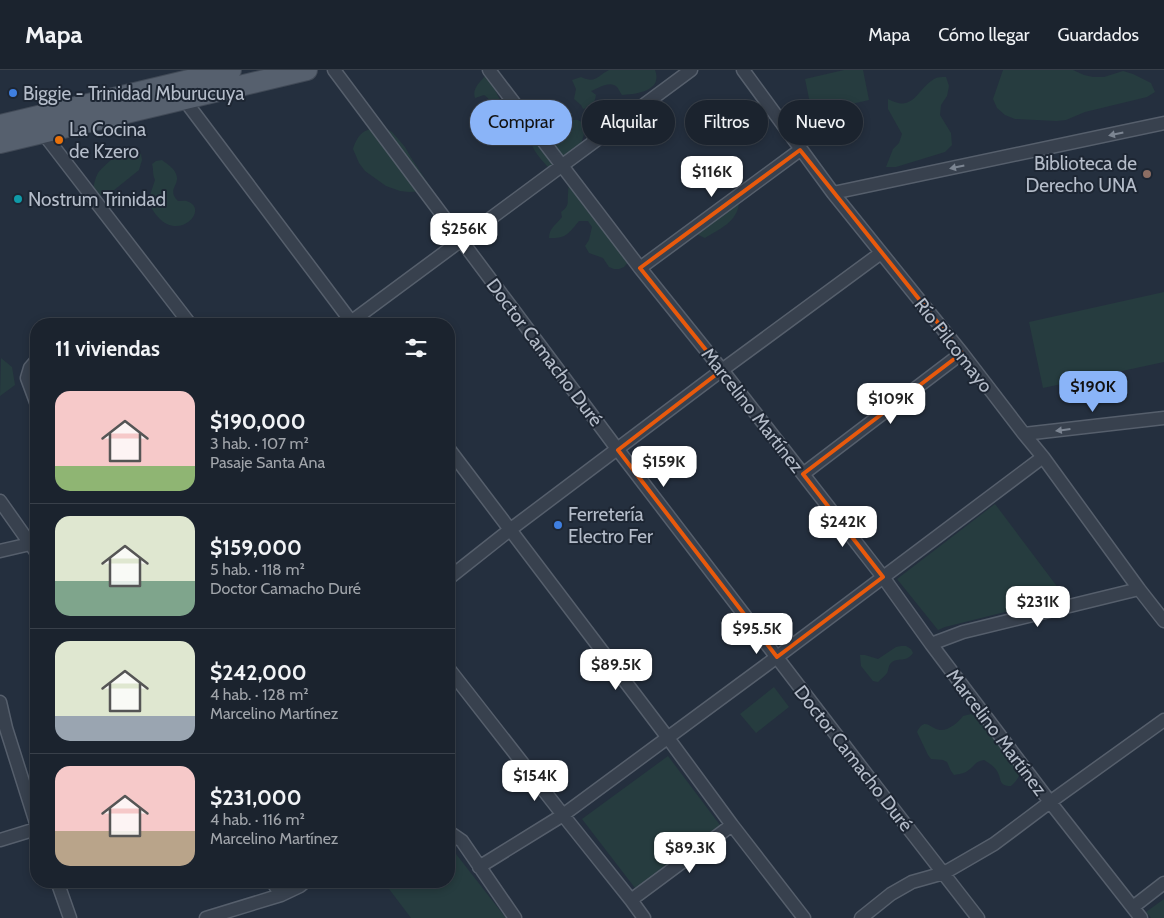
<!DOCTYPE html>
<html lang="es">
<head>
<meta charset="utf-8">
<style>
	:root { --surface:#1b232e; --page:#242b36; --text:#f1f3f6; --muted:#a0a4aa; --line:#39404a; --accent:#8ab4f8 }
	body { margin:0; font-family:Cabin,sans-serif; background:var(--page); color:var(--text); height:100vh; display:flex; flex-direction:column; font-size:19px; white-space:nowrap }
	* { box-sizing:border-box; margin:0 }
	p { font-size:16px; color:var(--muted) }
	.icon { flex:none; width:28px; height:28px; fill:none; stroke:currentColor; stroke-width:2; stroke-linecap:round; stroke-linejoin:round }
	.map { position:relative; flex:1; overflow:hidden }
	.sheet { position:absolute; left:30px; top:248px; width:425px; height:570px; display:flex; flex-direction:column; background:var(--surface); border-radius:20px; box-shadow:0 2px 8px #0003,0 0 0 1px var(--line) }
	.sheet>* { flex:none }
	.banner { position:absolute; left:470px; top:30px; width:475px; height:45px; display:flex; gap:10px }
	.price { position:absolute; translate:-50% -42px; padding:0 11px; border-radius:10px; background:#fff; color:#222; font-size:16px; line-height:32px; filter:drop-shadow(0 1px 2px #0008) }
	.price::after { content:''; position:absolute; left:50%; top:30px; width:15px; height:11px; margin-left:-8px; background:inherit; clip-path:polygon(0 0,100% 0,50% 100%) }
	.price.selected { background:var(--accent); color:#111 }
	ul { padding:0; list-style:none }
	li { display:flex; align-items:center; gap:15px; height:125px; padding:0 25px }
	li+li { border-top:1px solid var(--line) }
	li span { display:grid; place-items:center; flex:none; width:140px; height:100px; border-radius:15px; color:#555 }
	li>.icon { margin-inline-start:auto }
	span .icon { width:60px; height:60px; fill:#fffc; stroke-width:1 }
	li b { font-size:21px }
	h2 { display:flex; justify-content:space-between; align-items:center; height:60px; padding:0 25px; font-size:21px }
	.tag { padding:0 18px; border-radius:22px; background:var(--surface); box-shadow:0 2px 8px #0003,0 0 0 1px var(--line); font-size:18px; line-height:45px }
	.tag.selected { background:var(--accent); color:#111 }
	header { display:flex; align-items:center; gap:30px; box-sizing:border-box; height:70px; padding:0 25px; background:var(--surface); border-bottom:1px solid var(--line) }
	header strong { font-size:24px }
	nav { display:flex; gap:28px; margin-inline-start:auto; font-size:18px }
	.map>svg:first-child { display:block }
	.green { fill:#263c3f }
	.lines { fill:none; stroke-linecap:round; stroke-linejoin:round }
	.minor-casing { stroke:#565f6c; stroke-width:15 }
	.primary-casing { stroke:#414a57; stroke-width:22 }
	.minor { stroke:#38414e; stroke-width:12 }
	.primary { stroke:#56606e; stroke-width:20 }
	.oneway { fill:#7c8592 }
	.marked { fill:none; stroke:#e8590c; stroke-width:4; stroke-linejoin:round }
	.shop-dot { fill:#3f7fe0; stroke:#1d2633; stroke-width:2 }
	.food-dot { fill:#e8710a; stroke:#1d2633; stroke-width:2 }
	.education-dot { fill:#8d6e63; stroke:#1d2633; stroke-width:2 }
	.culture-dot { fill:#0f9aa8; stroke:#1d2633; stroke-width:2 }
	.labels { text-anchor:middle; stroke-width:4; stroke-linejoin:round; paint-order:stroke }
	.poi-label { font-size:19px; fill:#b4bcc9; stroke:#1d2633; text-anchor:start }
	.street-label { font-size:19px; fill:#b4bcc9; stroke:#1d2633 }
</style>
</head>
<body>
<header>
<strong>Mapa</strong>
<nav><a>Mapa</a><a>Cómo llegar</a><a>Guardados</a></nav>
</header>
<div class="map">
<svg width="1164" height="848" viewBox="0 0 1164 848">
	<rect width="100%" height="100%" fill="#242f3e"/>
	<!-- green -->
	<path class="green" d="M609 0H655C663 21 637 24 622 25 620 22 619 20 617 17 610 10 599 18 591 21L596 25C595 33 591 37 583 39L581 35 574 29 576 19 572 10 581 7C596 14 597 6 609 0Z
		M844 0H863L869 30 812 43 805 9Z
		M1003 0H1073L1084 5 1093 7H1104L1123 1 1133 4 1151 13 1155 22 1147 27 1085 42 1066 50 1056 51 1015 49 1005 45 997 38 993 29Z
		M485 6 492 14 499 28 516 54C508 50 500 44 495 38 491 33 489 28 484 25L475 28C472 19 479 13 485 6Z
		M946 7 949 16 947 26 941 35 940 45 951 63 952 75 945 82 896 97H886L893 79 899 73 902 64 888 39V29C914 43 916 20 934 9 937 7 942 7 946 7Z
		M538 40C547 43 555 51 564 51 570 52 575 48 580 51 583 53 584 55 585 58 585 64 581 71 581 77L549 98C536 84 530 77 528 58 527 53 527 50 528 45Z
		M378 57 388 60 392 62 405 77 410 86 429 115 430 120 426 121 409 122 400 121 386 116 365 101 359 93 353 79C358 64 363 60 378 57Z
		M130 78H134L141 84 142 90 139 100 108 125H96L92 122C94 115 95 108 98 103 103 96 122 80 130 78Z
		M162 90C167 94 174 98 176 104 181 115 166 119 178 131 181 131 186 130 189 132 208 141 179 171 158 147 145 132 150 126 155 110 152 103 154 101 152 94L156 91Z
		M569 111 626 169 629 174 631 189 624 197 619 199H614L609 197 603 188 589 183 585 176 589 170 592 157 588 151H579C569 163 566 169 549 168 549 158 556 155 562 147L561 142C570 135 567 133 568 124 568 119 569 115 569 111Z
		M739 132C738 152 719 159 705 168L696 164V150C707 137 723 136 739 132Z
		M1164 222V292L1043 318 1029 252Z
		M1 288 12 297 15 315 0 326Z
		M995 434 1065 527 945 557 938 560 897 509Z
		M901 576H906L911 579 913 583C906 593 899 587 892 592 888 595 889 599 887 603 885 606 881 609 878 612L873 611 861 596 860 585H865L878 589 896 577Z
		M774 617 789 637 756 663 740 644Z
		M971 644 984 652 1022 695C1020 706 1019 708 1011 716 998 716 1002 709 997 701 994 696 989 693 984 690 975 692 976 694 970 699 966 703 960 704 954 705L951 701 947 692 943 690 931 689 928 685 917 662C925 646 930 659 940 660 948 661 959 652 963 646Z
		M668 686 720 755 635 818 582 749Z
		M449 775 506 848H411L383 811H449Z
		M1164 829V848H1151L1146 842Z"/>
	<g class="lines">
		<defs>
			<path id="minor" d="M334 0 618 380 867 705 978 848
				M489 0 640 198 722 300 883 507 931 574 1050 732 1141 848
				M743 0 833 123 962 283 1024 364 1043 387 1139 519 1164 551
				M180 24 353 254
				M41 58 43 63 190 254
				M833 123 1164 53
				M640 198 800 80
				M348 254 691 0
				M36 291 30 298 27 308 36 332
				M1024 364 1164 348
				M449 379 668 668 732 755 804 848
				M803 404 962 283
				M0 431 36 482
				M0 481 30 474 36 471
				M449 508 511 459 722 300 881 183
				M931 574 963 562 1139 519
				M449 599 563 745 631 830 644 848
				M0 632 6 658 36 753
				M449 762 462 771 515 848
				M0 770 36 759
				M479 797 563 745 777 587 1043 387
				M57 811 70 848
				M272 811 281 825
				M631 830 732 755
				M1133 837 1164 813
				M206 848 281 825 300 816 306 811
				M861 848 891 824 912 812 944 803 994 774 1050 732 1164 650"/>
			<path id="primary" d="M0 55 231 0
				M0 73 307 0"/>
		</defs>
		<!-- minor casing -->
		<use href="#minor" class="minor-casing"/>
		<!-- primary casing -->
		<use href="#primary" class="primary-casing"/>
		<!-- minor -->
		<use href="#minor" class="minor"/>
		<!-- primary -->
		<use href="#primary" class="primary"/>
	</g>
	<!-- one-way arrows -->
	<defs><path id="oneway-solid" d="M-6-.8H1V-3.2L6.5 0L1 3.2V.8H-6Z" transform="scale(1.25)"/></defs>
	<g class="oneway">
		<use href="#oneway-solid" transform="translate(1116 64) rotate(168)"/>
		<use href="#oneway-solid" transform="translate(957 97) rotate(168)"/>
		<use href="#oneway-solid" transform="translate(1063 360) rotate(173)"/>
	</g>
	<!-- marked area -->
	<path class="marked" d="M800 80 962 283 803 404 883 507 777 587 618 380 722 300 640 198Z"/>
	<!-- markers -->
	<g class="shop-dot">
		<circle cx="13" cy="23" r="5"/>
		<circle cx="558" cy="455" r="5"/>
	</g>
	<circle class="food-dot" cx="59" cy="70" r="5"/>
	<circle class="education-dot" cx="1147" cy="104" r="5"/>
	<circle class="culture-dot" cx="18" cy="129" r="5"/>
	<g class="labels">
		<!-- poi labels -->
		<g class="poi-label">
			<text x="23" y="30">Biggie - Trinidad Mburucuya</text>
			<text x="69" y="66">La Cocina<tspan x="69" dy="22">de Kzero</tspan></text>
			<text x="1137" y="100" text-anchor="end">Biblioteca de<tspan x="1137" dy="22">Derecho UNA</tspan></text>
			<text x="28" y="136">Nostrum Trinidad</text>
			<text x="568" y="451">Ferretería<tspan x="568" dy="22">Electro Fer</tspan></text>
		</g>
		<!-- street labels -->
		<g class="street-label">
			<text transform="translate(954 275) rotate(52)" y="7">Río Pilcomayo</text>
			<text transform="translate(545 282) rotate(53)" y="7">Doctor Camacho Duré</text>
			<text transform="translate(753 340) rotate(52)" y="7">Marcelino Martínez</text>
			<text transform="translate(997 662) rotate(53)" y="7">Marcelino Martínez</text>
			<text transform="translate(854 688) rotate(52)" y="7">Doctor Camacho Duré</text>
		</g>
	</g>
</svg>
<b class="price" style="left:712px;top:128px">$116K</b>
<b class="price" style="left:464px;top:185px">$256K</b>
<b class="price selected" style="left:1093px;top:343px">$190K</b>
<b class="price" style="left:891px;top:355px">$109K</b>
<b class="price" style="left:664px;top:418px">$159K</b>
<b class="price" style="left:843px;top:478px">$242K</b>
<b class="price" style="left:1038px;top:558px">$231K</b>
<b class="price" style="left:757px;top:585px">$95.5K</b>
<b class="price" style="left:616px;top:621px">$89.5K</b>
<b class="price" style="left:535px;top:732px">$154K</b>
<b class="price" style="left:690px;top:804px">$89.3K</b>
<div class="banner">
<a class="tag selected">Comprar</a>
<a class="tag">Alquilar</a>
<a class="tag">Filtros</a>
<a class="tag">Nuevo</a>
</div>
<section class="sheet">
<h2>11 viviendas<svg class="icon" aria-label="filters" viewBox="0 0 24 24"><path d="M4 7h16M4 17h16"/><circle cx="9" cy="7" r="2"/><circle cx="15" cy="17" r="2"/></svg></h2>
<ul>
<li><span style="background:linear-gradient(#f6c9c9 75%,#8fb573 0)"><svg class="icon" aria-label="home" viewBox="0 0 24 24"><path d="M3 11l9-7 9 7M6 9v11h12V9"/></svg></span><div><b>$190,000</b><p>3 hab. · 107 m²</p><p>Pasaje Santa Ana</p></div></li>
<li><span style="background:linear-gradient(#dfe7d0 65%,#7fa58c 0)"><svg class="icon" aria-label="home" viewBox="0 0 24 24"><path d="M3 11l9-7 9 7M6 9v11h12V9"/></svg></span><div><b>$159,000</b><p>5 hab. · 118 m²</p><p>Doctor Camacho Duré</p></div></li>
<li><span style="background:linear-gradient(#dfe7d0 75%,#9aa5b1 0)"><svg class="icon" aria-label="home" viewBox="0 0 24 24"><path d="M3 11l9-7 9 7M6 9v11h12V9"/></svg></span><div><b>$242,000</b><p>4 hab. · 128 m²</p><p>Marcelino Martínez</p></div></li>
<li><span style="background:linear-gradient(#f6c9c9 65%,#b9a48a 0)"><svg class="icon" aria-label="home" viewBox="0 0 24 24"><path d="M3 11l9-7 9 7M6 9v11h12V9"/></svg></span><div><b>$231,000</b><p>4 hab. · 116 m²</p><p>Marcelino Martínez</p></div></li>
</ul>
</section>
</div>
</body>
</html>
